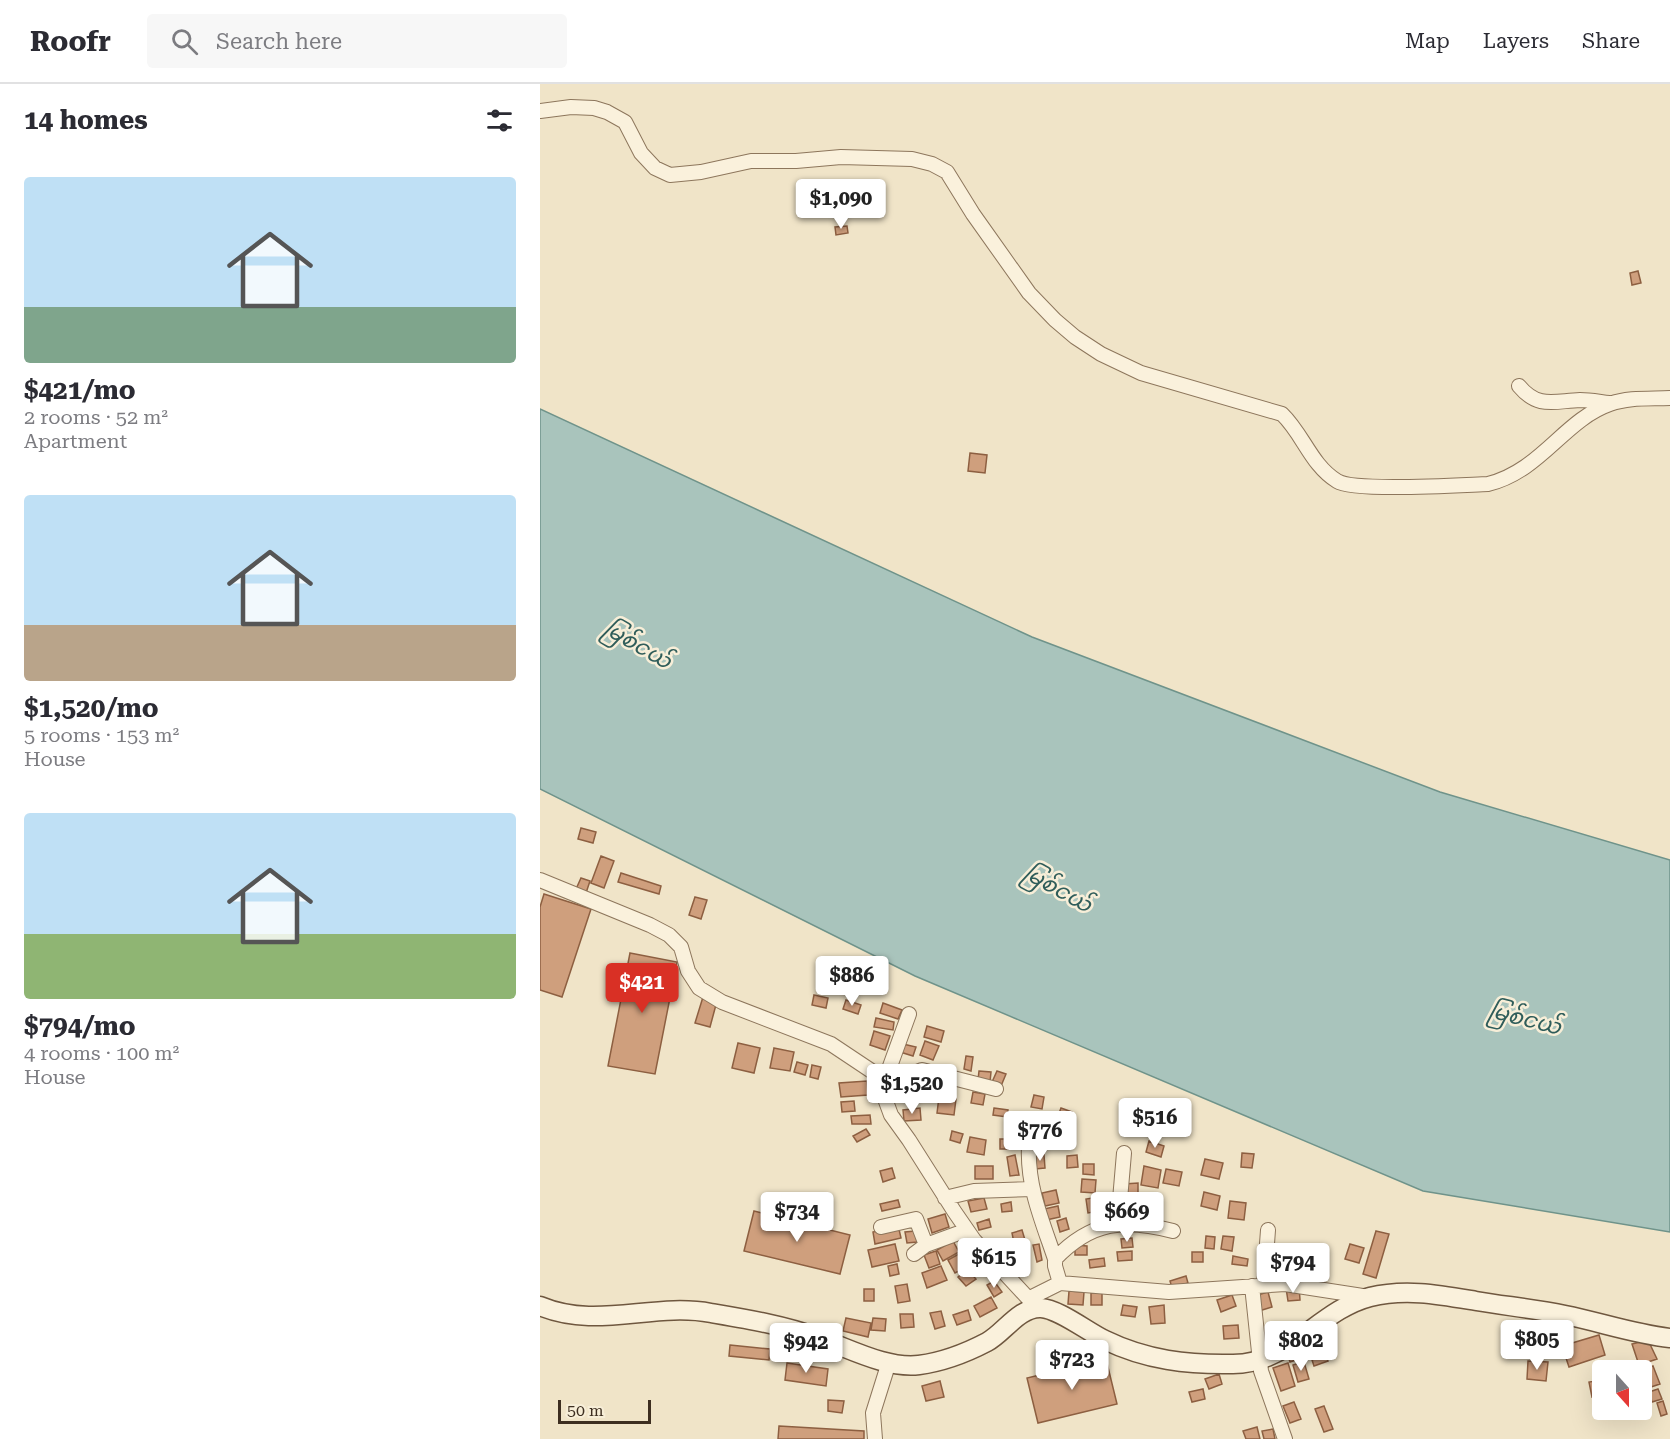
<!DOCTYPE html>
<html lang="en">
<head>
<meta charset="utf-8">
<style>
	:root { --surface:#fff; --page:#f7f7f7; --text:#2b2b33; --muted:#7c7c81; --line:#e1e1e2; --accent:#d93025 }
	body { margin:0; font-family:"Roboto Serif","Noto Sans Myanmar",serif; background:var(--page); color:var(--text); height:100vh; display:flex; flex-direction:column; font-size:22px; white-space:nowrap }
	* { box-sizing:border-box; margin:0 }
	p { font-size:20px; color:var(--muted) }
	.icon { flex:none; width:33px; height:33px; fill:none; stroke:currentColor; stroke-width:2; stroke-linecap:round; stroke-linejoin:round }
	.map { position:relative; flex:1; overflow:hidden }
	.sheet { display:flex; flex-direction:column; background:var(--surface); width:540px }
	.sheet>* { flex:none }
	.needle { width:39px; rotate:159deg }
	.controls { position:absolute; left:1052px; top:1276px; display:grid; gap:12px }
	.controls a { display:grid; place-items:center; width:60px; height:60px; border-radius:6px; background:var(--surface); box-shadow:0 6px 24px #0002; font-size:30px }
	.scale { position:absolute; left:18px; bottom:15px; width:93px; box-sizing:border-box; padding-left:6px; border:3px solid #3d2e20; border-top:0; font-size:16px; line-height:21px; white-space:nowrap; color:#3d2e20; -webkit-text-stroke:4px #f7eed8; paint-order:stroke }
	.price { position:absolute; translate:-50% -51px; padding:0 14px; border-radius:6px; background:#fff; color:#222; font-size:20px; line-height:39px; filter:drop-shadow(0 2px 3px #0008) }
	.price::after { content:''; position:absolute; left:50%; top:36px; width:18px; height:14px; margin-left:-9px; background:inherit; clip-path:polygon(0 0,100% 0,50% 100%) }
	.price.on { background:var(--accent); color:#fff }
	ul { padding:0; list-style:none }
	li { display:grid; align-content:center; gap:12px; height:318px; padding:0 24px }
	li span { display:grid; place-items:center; height:186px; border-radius:6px; color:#555 }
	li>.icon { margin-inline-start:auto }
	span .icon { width:108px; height:108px; fill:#fffc; stroke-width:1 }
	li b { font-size:26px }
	h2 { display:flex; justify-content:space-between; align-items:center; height:72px; padding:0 24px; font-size:26px }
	header { display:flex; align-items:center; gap:36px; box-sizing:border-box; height:84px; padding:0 30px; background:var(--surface); border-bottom:2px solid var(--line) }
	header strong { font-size:28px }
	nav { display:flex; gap:33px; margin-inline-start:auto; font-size:21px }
	.search { width:420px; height:54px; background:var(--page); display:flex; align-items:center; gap:15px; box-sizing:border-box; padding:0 21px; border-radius:6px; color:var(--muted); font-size:22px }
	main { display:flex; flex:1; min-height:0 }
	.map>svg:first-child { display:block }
	.water { fill:#a9c4bc; stroke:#6f938a; stroke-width:1.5 }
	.building { fill:#cf9f7d; stroke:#8d5f41; stroke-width:1.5 }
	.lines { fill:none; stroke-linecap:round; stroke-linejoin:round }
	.street-casing { stroke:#8d765c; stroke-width:16 }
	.secondary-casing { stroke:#6f573f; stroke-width:21 }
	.street { stroke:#faf1dc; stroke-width:14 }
	.secondary { stroke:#faf1dc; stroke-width:18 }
	.labels { text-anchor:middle; stroke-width:5; stroke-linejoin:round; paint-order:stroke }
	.water-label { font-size:22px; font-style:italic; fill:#2f5d5a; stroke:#f7eed8 }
</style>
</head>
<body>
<header>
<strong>Roofr</strong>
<div class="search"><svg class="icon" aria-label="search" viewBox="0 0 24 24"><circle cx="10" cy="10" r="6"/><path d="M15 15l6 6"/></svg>Search here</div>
<nav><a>Map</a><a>Layers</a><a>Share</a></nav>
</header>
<main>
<section class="sheet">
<h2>14 homes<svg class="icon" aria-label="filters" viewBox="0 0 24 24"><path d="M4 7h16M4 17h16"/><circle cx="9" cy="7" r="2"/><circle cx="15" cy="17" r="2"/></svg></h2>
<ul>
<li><span style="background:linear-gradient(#bfe0f5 70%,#7fa58c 0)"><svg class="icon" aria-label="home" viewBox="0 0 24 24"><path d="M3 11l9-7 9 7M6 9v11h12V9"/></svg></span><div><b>$421/mo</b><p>2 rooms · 52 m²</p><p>Apartment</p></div></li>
<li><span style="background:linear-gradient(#bfe0f5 70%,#b9a48a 0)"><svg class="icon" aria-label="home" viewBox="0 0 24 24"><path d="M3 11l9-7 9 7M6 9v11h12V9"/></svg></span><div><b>$1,520/mo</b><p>5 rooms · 153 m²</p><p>House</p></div></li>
<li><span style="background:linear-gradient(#bfe0f5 65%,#8fb573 0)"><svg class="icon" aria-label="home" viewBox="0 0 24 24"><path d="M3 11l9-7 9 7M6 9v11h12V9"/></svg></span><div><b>$794/mo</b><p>4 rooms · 100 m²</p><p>House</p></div></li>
</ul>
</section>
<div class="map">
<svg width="1130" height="1355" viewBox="0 0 1130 1355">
	<rect width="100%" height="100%" fill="#f0e4c8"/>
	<!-- water -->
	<path class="water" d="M0 325 492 553 900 708 1130 776V1148L883 1107 375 892 0 705Z"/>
	<!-- building -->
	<path class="building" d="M307 142 308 149 296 151 295 143Z
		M1098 187 1101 199 1092 201 1090 189Z
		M430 369 447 371 445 389 428 387Z
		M41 744 56 748 53 759 38 755Z
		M61 772 74 777 64 804 51 799Z
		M81 789 121 802 119 810 78 798Z
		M41 794 50 797 46 809 36 805Z
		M4 810 51 825 22 913 0 906V823Z
		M155 813 167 816 161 835 149 831Z
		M90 869 137 878 115 990 68 982Z
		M284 893 297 898 293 908 280 903Z
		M311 895 322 898 320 909 308 906Z
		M274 911 288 914 286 924 272 921Z
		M163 913 177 917 170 943 155 939Z
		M306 916 321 921 318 930 303 925Z
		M343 919 362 926 358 935 340 929Z
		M336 934 354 938 353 946 334 943Z
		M387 942 404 947 401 958 384 953Z
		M334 947 350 952 345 966 330 961Z
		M385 957 399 962 393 976 380 971Z
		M198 959 220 964 214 989 192 984Z
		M363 960 376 963 373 972 360 968Z
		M234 964 254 968 250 987 230 984Z
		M426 972 433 973 431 987 424 985Z
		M257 978 268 981 265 991 254 988Z
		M272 981 281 983 278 995 270 993Z
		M439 987 451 988 450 998 438 996Z
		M457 987 466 990 461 1002 452 998Z
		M377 995 386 996 384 1006 375 1005Z
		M327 997 328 1011 301 1013 299 999Z
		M372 1006 385 1007V1015H372Z
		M433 1008 445 1010 443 1021 431 1019Z
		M494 1011 504 1013 502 1025 491 1023Z
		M399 1013 416 1015 414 1031 397 1029Z
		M314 1017 315 1027 302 1028 301 1018Z
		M380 1024 381 1036 364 1037 363 1026Z
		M454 1024 468 1026 467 1033 453 1031Z
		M521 1024 532 1028 528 1036 518 1032Z
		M330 1031 331 1040H312L311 1032Z
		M511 1038 528 1042 524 1060 506 1055Z
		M326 1045 330 1051 317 1058 313 1052Z
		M412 1047 423 1050 420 1059 410 1056Z
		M430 1053 446 1056 444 1071 427 1068Z
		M460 1055H473V1065H460Z
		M609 1057 624 1062 621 1073 606 1068Z
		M702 1069 714 1070 712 1084 701 1083Z
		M475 1071 479 1091 470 1092 467 1073Z
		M504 1071 505 1084 495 1085 494 1073Z
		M537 1071 538 1083 527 1084V1072Z
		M665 1075 683 1079 679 1095 661 1091Z
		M543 1080H554V1091L543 1090Z
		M435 1082H453V1095H435Z
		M604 1082 621 1086 618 1104 601 1101Z
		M352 1084 355 1094 343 1098 340 1087Z
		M626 1085 642 1088 639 1102 623 1099Z
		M542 1095 556 1096 555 1109 541 1108Z
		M598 1099V1110L584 1111V1100Z
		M516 1106 519 1119 505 1122 502 1109Z
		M664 1108 680 1112 677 1126 661 1122Z
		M558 1113 560 1127 548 1129 546 1115Z
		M444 1114 447 1125 431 1128 428 1117Z
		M358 1116 360 1123 342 1127 340 1120Z
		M599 1116 600 1126H582L581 1117Z
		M690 1117 706 1119 704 1136 688 1134Z
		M471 1118 472 1127 462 1128 461 1120Z
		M518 1122 520 1133 506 1136 504 1125Z
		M214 1127 310 1151 300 1190 204 1167Z
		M405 1130 409 1143 392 1149 388 1135Z
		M526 1134 529 1145 520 1148 517 1137Z
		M449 1135 451 1143 439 1146 437 1139Z
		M358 1141 361 1154 335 1160 333 1148Z
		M482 1146 485 1156 474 1159 472 1149Z
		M375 1147 377 1158 367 1159 365 1148Z
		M836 1147 849 1150 836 1194 823 1190Z
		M666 1152 675 1153 674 1165 665 1164Z
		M683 1152 694 1153 692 1167 681 1165Z
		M592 1154 593 1163 582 1164 581 1155Z
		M413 1157 419 1168 403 1177 397 1166Z
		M355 1160 359 1177 332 1183 328 1166Z
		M499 1160 502 1176 497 1178 493 1161Z
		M810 1160 824 1164 819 1179 805 1175Z
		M535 1161 547 1162V1171H535Z
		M426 1166 433 1179 415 1189 408 1176Z
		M396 1167 400 1180 389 1184 384 1171Z
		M592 1167V1176L578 1177 577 1168Z
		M652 1168H663V1178H652Z
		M693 1172 708 1175 707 1182 692 1180Z
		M564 1174 565 1182 550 1184 549 1176Z
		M357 1180 359 1190 350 1192 348 1182Z
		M401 1182 407 1196 387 1204 382 1189Z
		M427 1185 436 1195 426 1202 418 1193Z
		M646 1192 648 1199 632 1204 630 1197Z
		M454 1197 462 1208 454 1213 447 1201Z
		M367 1200 370 1217 358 1219 355 1202Z
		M759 1202 760 1216 748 1217 746 1204Z
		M324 1205H334V1217H324Z
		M529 1207 544 1208 543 1221 528 1220Z
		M562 1208V1221H551V1209Z
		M728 1208 732 1223 719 1227 714 1212Z
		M692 1211 696 1222 681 1228 677 1216Z
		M451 1213 457 1224 440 1233 434 1222Z
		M583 1221 597 1223 595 1233 581 1231Z
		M624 1221 625 1239 611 1240 609 1223Z
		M428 1226 431 1236 417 1241 413 1231Z
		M401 1227 405 1242 395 1245 390 1229Z
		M360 1230H373L374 1243 361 1244Z
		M306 1234 331 1239 328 1253 303 1247Z
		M333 1234 346 1235 345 1247 331 1246Z
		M698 1241 699 1254 684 1255 683 1242Z
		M1059 1251 1065 1271 1029 1283 1022 1262Z
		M1108 1256 1117 1275 1099 1281 1092 1260Z
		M190 1261 230 1265 229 1276 189 1272Z
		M764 1262 768 1272 750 1278 747 1268Z
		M785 1270 788 1277 774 1282 772 1276Z
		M566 1275 577 1320 498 1339 487 1294Z
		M988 1277 1008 1278 1006 1297 987 1295Z
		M764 1278 769 1295 758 1298 753 1281Z
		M247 1279 288 1285 286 1302 245 1296Z
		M748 1279 755 1302 741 1307 733 1284Z
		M1113 1282 1120 1300 1105 1305 1101 1287H1098Z
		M679 1290 682 1300 669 1305 665 1295Z
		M1062 1296V1311L1052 1313 1049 1298Z
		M400 1297 404 1313 386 1317 382 1302Z
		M663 1305 665 1315 652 1318 649 1308Z
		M1118 1305 1122 1315 1112 1318 1109 1308Z
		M288 1316 304 1317 302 1329 288 1327Z
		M1123 1317 1127 1330 1121 1332 1117 1319Z
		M754 1318 761 1335 750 1339 743 1322Z
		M784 1322 793 1345 784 1348 775 1325Z
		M239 1342 324 1347V1355H238Z
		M717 1343 720 1355H706L703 1347Z
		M733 1345 735 1355H724L722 1347Z"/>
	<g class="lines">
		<defs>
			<path id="street" d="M0 27 31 23 54 24 67 28 85 38 101 69 115 84 130 91 161 88 211 77H256L301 73 372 75 392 80 407 88 433 130 489 209 515 236 535 253 561 270 601 289 742 330C763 350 771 381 797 397 814 408 921 401 948 400 1001 387 1024 336 1070 320 1089 313 1110 315 1130 314
				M979 302C998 325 1014 317 1040 316 1050 316 1060 318 1069 319
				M0 796 110 841 129 851 141 863 148 887 159 904 182 918 291 960 345 996 344 1012 351 1031 369 1056 414 1127 434 1156 498 1225
				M369 930 345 996 367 992 382 986 456 1005
				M489 1063C487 1103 503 1139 515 1175V1182L520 1199
				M405 1114 434 1107 493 1105
				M578 1139 584 1069
				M341 1143 376 1135 386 1161
				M374 1170 386 1161 427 1146
				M515 1175C551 1137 585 1134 633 1147
				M724 1201 728 1146
				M712 1202 721 1287 745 1355
				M490 1214 520 1199 629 1208 745 1200 829 1213
				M335 1355 333 1329 349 1278"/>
			<path id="secondary" d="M0 1222C57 1246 113 1218 171 1229 206 1235 243 1241 276 1253 307 1263 345 1285 379 1281 402 1278 426 1269 447 1258 464 1249 479 1223 501 1224 519 1225 548 1248 565 1256 606 1276 648 1281 693 1280 749 1280 779 1226 830 1213 866 1204 901 1211 936 1217 966 1222 996 1225 1025 1231 1060 1238 1094 1250 1130 1254"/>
		</defs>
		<!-- street casing -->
		<use href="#street" class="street-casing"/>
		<!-- secondary casing -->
		<use href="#secondary" class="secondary-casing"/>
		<!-- street -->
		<use href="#street" class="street"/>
		<!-- secondary -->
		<use href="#secondary" class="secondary"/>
	</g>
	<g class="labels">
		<!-- water labels -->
		<g class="water-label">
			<text transform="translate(98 560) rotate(30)" y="8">မြစ်ငယ်</text>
			<text transform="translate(518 804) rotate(29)" y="8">မြစ်ငယ်</text>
			<text transform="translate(985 934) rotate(14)" y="8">မြစ်ငယ်</text>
		</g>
	</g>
</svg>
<div class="controls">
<a><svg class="needle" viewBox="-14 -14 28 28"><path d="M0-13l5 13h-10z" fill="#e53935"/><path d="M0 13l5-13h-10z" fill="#7c7c81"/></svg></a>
</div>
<div class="scale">50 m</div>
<b class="price" style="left:301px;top:146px">$1,090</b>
<b class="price" style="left:312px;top:923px">$886</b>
<b class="price on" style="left:102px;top:930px">$421</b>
<b class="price" style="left:372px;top:1031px">$1,520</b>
<b class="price" style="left:615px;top:1065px">$516</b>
<b class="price" style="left:500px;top:1078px">$776</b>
<b class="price" style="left:257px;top:1159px">$734</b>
<b class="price" style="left:587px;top:1159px">$669</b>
<b class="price" style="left:454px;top:1205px">$615</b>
<b class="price" style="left:753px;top:1210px">$794</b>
<b class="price" style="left:997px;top:1287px">$805</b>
<b class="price" style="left:761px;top:1288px">$802</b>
<b class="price" style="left:266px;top:1290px">$942</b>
<b class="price" style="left:532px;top:1307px">$723</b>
</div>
</main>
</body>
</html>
